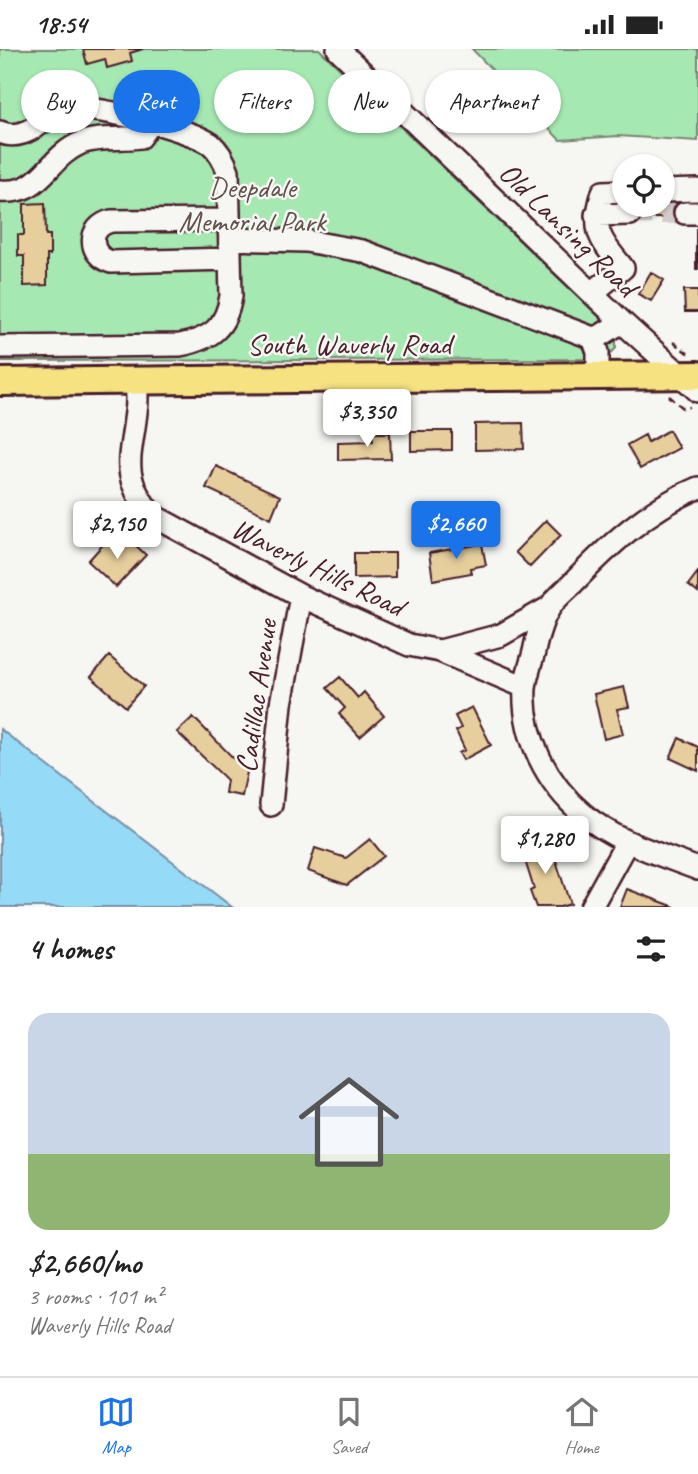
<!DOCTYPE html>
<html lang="en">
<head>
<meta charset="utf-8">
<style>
	:root { --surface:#fff; --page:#f2f2f2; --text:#222; --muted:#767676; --line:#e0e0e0; --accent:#1a73e8 }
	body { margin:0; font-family:Caveat,sans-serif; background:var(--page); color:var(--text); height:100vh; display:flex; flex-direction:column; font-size:26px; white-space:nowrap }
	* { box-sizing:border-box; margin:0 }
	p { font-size:23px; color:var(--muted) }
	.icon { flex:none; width:38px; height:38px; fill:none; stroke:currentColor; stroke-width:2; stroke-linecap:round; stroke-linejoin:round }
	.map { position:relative; height:858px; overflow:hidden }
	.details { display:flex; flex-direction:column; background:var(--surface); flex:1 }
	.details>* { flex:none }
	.top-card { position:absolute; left:21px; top:21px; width:656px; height:63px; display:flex; gap:14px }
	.controls { position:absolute; left:612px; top:105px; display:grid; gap:14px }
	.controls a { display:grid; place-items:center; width:63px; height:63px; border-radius:50%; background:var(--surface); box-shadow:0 2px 5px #0004; font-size:35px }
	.price { position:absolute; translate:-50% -60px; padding:0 16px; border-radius:7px; background:#fff; color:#222; font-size:23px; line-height:46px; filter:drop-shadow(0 2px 4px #0008) }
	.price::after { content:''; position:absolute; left:50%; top:42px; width:21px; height:16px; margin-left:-10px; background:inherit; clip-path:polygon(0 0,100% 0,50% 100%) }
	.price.current { background:var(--accent); color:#fff }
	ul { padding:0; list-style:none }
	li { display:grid; align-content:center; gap:14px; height:371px; padding:0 28px }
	li span { display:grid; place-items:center; height:217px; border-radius:21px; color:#555 }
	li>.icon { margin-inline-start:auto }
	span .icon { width:126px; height:126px; fill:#fffc; stroke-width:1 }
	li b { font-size:30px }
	h2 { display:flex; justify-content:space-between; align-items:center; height:84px; padding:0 28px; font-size:30px }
	.chip { padding:0 24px; border-radius:32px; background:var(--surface); box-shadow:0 2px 5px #0004; font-size:24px; line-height:63px }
	.chip.current { background:var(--accent); color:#fff }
	.status { display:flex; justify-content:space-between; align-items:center; height:49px; padding:0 35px; background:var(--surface); direction:ltr }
	.status svg { height:19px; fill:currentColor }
	.tab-bar { display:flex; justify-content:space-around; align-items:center; height:98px; border-top:2px solid var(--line); background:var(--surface); font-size:19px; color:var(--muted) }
	.tab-bar a { display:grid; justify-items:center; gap:4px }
	.tab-bar .current { color:var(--accent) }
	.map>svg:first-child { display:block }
	.green { fill:#a5e8b2; stroke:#78846e; stroke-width:2 }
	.water { fill:#95daf7; stroke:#778fa5; stroke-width:2 }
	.building { fill:#e7cf9d; stroke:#4a1f2b; stroke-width:2 }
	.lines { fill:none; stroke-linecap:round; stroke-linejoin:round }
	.minor-tunnel { stroke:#d4cbca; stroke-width:21; stroke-dasharray:21 10; stroke-linecap:butt }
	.minor-casing { stroke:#4a1f2b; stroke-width:26 }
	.major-casing { stroke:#4a1f2b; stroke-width:32 }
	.path { stroke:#4a1f2b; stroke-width:2.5; stroke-dasharray:7 5; stroke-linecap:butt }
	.minor { stroke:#f6f6f2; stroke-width:21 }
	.major { stroke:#f7e281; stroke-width:26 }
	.labels { text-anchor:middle; stroke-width:5; stroke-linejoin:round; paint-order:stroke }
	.park-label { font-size:30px; fill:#61514d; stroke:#f6f6f2 }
	.street-label { font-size:30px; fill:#4a1f2b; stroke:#f6f6f2 }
</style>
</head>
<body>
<div class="status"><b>18:54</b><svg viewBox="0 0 49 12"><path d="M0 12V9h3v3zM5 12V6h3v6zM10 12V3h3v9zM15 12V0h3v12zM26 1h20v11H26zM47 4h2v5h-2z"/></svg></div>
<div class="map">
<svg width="698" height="858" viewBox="0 0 698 858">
	<rect width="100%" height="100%" fill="#f6f6f2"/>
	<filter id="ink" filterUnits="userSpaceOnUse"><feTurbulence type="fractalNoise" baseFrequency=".0143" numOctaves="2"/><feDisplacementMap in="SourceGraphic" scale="14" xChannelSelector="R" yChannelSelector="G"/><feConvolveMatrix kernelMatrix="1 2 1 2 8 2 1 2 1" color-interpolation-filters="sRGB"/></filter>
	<g filter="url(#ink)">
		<!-- green -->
		<path class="green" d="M0 0H319L616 284V299L606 310 0 312Z
			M472 0H698V92L618 87 560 91Z"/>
		<!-- water -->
		<path class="water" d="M0 680 232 858H0Z"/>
		<!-- building -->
		<path class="building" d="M83 0H143L130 4 132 12 107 19 105 10 87 15Z
			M663 150H685V169H630V156H663Z
			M45 154 46 186H50V206H47V236L24 237V207H18V186H24V155Z
			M696 180H698V220H696Z
			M651 223 664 231 651 252 638 245Z
			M684 241H698V263H685Z
			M523 374 524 400 475 401V375Z
			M669 381 679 399 640 420 627 396 645 386 648 393Z
			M411 382H452V401L411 402Z
			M372 384H390L391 410 338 411V393L373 392Z
			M216 417 280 447 271 469 206 439Z
			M546 471 561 486 530 518 515 503Z
			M107 491 120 503 131 492 146 506 116 538 88 512Z
			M482 495 486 516 470 519 471 524 433 531 429 504Z
			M354 504H395V528L354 529Z
			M698 523V544L688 536Z
			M109 607 144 637 126 658 91 628Z
			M340 628 358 649 364 643 384 667 360 688 339 665 345 659 327 639Z
			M624 638 629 658 617 660 623 685 604 690 594 645Z
			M472 658 491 696 463 711 459 704 465 701 456 682 461 679 455 667Z
			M193 668 247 723 242 747 225 744 227 731 177 683Z
			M679 689 698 698V722L670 709Z
			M370 790 384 807 347 836 308 822 315 799 346 809Z
			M549 790 570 855 560 858H536L530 842 534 840 521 799Z
			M627 840 675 858H620Z"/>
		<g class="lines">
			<!-- minor-tunnel -->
			<path class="minor-tunnel" d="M630 165 685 164"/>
			<defs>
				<path id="minor" d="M338 0 622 273 698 342
					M0 83C27 95 46 64 69 60 95 56 189 80 211 95 220 103 224 111 228 122L231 247C226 279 211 290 180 296L0 298
					M0 142C43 146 46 109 81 94 99 87 121 91 141 88L151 74
					M663 142 698 141
					M685 164H698
					M596 166 630 165
					M229 171 111 172C87 178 88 206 111 213L230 210
					M230 190 306 192 362 202 593 289 600 287 622 273
					M592 244 623 219C599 189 591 182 603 143L625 142
					M593 289 598 303V327
					M136 330C137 341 138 352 136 363 131 409 119 426 152 466L301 547 409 596 440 602 525 638
					M698 439C649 459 608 497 572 535 565 542 555 550 550 558 541 571 537 588 534 603 531 615 526 627 525 639 522 687 547 735 583 765 616 793 659 805 698 820
					M440 602 501 586 550 558
					M271 756 281 655 301 547
					M591 858 627 793"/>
				<path id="major" d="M0 333 698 326"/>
			</defs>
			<!-- minor casing -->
			<use href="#minor" class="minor-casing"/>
			<!-- major casing -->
			<use href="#major" class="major-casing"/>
			<!-- path -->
			<path class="path" d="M673 293 690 306
				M669 347 683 359 690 358"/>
			<!-- minor -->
			<use href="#minor" class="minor"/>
			<!-- major -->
			<use href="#major" class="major"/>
		</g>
	</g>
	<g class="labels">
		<!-- park labels -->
		<g class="park-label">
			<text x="252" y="148">Deepdale<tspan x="252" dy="34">Memorial Park</tspan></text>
		</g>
		<!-- street labels -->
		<g class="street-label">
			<text transform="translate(568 180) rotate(44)" y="10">Old Lansing Road</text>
			<text x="349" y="305">South Waverly Road</text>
			<text transform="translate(318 518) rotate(26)" y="10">Waverly Hills Road</text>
			<text transform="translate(256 647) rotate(-82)" y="10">Cadillac Avenue</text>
		</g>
	</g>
</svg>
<div class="controls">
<a><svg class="icon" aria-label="locate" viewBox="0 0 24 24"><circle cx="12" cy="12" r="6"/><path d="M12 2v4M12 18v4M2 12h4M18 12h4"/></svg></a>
</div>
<b class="price" style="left:367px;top:400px">$3,350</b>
<b class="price" style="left:117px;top:512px">$2,150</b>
<b class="price current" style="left:456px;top:512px">$2,660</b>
<b class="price" style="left:545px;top:827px">$1,280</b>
<div class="top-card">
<a class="chip">Buy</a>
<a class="chip current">Rent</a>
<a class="chip">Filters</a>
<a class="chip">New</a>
<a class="chip">Apartment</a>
</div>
</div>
<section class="details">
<h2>4 homes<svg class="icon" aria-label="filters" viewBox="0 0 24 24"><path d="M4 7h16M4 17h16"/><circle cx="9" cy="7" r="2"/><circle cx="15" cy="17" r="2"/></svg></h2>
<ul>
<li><span style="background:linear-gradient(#c9d6e8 65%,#8fb573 0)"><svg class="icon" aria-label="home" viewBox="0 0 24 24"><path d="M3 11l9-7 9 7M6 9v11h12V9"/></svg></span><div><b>$2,660/mo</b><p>3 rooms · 101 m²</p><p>Waverly Hills Road</p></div></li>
</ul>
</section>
<nav class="tab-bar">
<a class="current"><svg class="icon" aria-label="map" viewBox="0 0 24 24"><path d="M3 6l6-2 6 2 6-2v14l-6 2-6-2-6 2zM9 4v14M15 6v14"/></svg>Map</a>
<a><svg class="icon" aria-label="saved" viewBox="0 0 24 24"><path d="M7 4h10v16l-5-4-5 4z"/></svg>Saved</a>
<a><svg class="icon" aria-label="home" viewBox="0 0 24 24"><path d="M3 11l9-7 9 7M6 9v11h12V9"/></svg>Home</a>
</nav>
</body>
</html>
